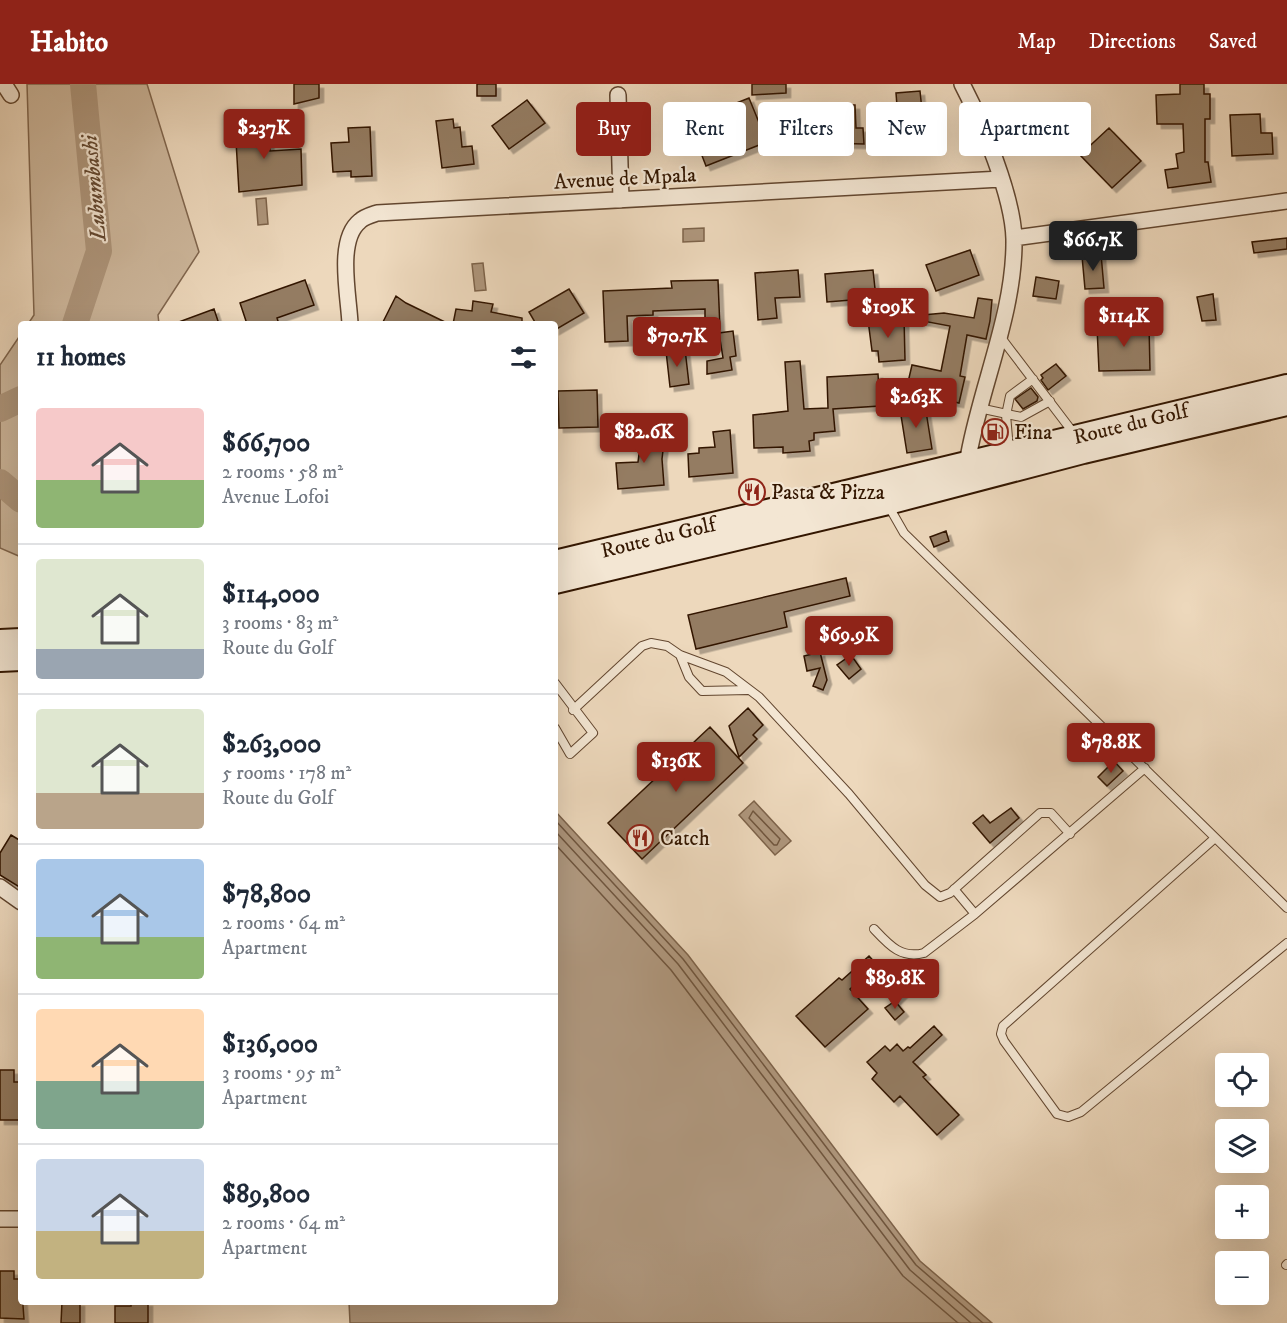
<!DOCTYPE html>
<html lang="en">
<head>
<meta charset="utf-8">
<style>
	:root { --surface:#fff; --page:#f6f6f7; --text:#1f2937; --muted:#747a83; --line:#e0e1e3; --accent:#8f2418 }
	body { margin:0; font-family:"IM FELL DW Pica",serif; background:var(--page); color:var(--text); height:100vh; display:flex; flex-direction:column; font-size:22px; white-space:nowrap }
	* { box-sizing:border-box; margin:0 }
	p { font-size:20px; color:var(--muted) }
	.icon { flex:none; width:33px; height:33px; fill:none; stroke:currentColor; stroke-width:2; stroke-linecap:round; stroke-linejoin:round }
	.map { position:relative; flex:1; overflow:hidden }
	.side { position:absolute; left:18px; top:237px; width:540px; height:984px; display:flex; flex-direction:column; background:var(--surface); border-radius:6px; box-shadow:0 6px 24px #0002 }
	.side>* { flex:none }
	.guide { position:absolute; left:576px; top:18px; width:570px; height:54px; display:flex; gap:12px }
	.buttons { position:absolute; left:1215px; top:969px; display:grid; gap:12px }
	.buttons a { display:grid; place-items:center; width:54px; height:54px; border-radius:6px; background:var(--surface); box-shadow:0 6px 24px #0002; font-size:30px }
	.price { position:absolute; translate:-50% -51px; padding:0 14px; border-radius:6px; background:var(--accent); color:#fff; font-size:20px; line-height:39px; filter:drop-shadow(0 2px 3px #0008) }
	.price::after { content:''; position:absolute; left:50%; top:36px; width:18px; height:14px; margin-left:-9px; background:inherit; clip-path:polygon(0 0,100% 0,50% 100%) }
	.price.selected { background:#222; color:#fff }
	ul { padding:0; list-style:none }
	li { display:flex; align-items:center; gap:18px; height:150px; padding:0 18px }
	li+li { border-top:2px solid var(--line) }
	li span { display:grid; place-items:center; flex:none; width:168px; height:120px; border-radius:6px; color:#555 }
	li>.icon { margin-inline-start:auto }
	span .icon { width:72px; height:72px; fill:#fffc; stroke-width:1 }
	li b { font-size:26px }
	h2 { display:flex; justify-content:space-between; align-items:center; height:72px; padding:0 18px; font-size:26px }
	.pill { padding:0 21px; border-radius:6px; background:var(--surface); box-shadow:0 6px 24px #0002; font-size:21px; line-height:54px }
	.pill.selected { background:var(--accent); color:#fff }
	header { display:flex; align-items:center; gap:36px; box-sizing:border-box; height:84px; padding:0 30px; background:var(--accent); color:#fff }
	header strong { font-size:28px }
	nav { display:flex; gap:33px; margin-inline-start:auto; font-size:21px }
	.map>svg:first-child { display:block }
	.green { fill:#cdb79c; stroke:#80664e; stroke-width:1.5 }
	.water { fill:#ae967c; stroke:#7d634a; stroke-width:1.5 }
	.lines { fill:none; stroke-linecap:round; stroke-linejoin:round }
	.shore { stroke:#70563e; stroke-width:1.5 }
	.river { stroke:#ae967c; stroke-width:26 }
	.building { fill:#947b62; stroke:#331600; stroke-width:1.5; filter:url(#shadow) }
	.lane-casing { stroke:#62462f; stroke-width:10 }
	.street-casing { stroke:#62462f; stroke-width:18 }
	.secondary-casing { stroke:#331600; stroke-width:26 }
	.lane { stroke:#f3e6d3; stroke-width:8 }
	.street { stroke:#f3e6d3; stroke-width:15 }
	.secondary { stroke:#f3e6d3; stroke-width:22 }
	.labels { text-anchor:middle; stroke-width:4.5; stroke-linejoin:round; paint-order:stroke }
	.street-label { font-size:21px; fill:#331600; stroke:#f3e6d3 }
	.poi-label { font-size:21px; fill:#331600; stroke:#f3e6d3; text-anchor:start }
	.water-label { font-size:22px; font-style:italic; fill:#644932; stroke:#f3e6d3 }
</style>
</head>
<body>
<header>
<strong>Habito</strong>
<nav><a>Map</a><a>Directions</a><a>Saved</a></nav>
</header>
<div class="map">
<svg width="1287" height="1239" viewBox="0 0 1287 1239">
	<defs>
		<filter id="shadow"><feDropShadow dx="4.5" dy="4.5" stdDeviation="0" flood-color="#0004"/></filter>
	</defs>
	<rect width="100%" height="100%" fill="#edd8bc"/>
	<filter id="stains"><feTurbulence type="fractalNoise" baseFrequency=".00333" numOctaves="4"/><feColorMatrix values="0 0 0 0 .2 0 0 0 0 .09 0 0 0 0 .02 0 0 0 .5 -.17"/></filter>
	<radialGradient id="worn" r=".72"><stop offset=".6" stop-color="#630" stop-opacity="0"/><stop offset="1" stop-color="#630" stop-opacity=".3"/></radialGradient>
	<!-- green -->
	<path class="green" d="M27 0H147L199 168 158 231 159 240H28L34 231Z
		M21 250V473L0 464V281Z"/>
	<!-- water -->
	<path class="water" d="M266 114 268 140 258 141 256 115Z
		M704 144V157L683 158V145Z
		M483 179 486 206 475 207 472 180Z
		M754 717 791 757 775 771 739 731Z
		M555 727 688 871 920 1177 992 1239H350L349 1218H555Z"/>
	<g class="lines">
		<!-- shore -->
		<path class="shore" d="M753 727 780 755 777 761H774L749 734Z
			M555 736 683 875 916 1181 983 1239
			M555 747 678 880 910 1186 971 1239
			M555 760 671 886 903 1192 958 1239"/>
		<!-- river -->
		<path class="river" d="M75 240 99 167 83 0
			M0 325 21 315
			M0 398 21 416"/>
	</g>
	<!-- building -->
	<path class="building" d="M294 0H319V14L294 20Z
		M477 0H496V12H477Z
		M752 0H786V9L752 11Z
		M1180 0H1204V10H1210V35H1205V78H1208L1211 98 1168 104 1165 86 1178 84 1176 70 1184 68 1183 40H1157L1156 11 1180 10Z
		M920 7 922 26H928L931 60 900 62 899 51 889 52 888 36 898 35 896 9Z
		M749 14 767 58 706 82 689 38Z
		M527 16 545 39 509 65 492 42Z
		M840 21H855L856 44H863L864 60 824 59 823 32H840Z
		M1260 30 1261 49H1272L1273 70 1232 72 1230 31Z
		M453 35 454 44 460 43 462 63 472 62 474 80 442 84 436 37Z
		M268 38 270 67 301 65 302 101 239 108 235 40Z
		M370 43 372 92 351 93V87L333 88 331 59 349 58 348 44Z
		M1109 44 1141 77 1112 104 1080 71Z
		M1287 154V165L1254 169 1252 158Z
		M970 166 979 191 936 207 926 181Z
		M1101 170 1104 204 1085 205 1082 172Z
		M798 186 800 213 775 214 777 234 758 236 755 189Z
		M873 186 876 214 827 218 825 190Z
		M1036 193 1059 197 1056 215 1033 212Z
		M305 196 314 221 277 234 279 240H247L240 219Z
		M718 196 720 245H705V225L653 227V231L627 232 628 257 605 258 603 207 672 204 671 197Z
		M569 205 584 229 555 246V240H536L529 228Z
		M1213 210 1216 236 1202 237 1197 213Z
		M396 212 406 219 449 240H382Z
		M978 214 992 216 990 237 986 255 967 251 960 292 965 293 959 319 906 307 912 281 941 287 950 242 912 235V232L944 229 974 234Z
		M473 217 493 220 491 228 522 234V240H453L456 225 472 227Z
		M214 225 219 240H176V239Z
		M904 233 905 276 879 278 878 267H872L868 236Z
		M1149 241 1150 286 1099 287 1097 243Z
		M733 247 736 272 730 273 732 286 707 290V277L723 274 719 249Z
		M685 265 689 300 670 303 666 267Z
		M800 277 804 325 828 324 827 293 878 290 880 322 833 325 835 347 814 349V356L809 357 810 367 783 369V363L754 364 753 331 788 327 785 278Z
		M1056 280 1066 292 1048 306 1041 296 1043 294 1041 291Z
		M1031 304 1038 313 1037 317 1023 325 1015 315Z
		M597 306 598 343 559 344 558 307Z
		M925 321 932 365 907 369 900 325Z
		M730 346 733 389 689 393 688 370 699 369V364L715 363 713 348Z
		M642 347 665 350 662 375 664 401 618 405 616 379 638 378Z
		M946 447 949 457 934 463 930 453Z
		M846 494 850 512 784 528 787 543 696 565 688 531Z
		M820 568 827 596 823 606 813 602 820 584 807 587 804 572Z
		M851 571 861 585 849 595 837 581Z
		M748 624 763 641 753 651 757 655 739 673 729 642Z
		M710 643 743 679 642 775 608 739Z
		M1114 677 1123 687 1107 702 1098 693Z
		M1011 724 1019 734 990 759 973 739 983 731 990 739Z
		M11 751 21 757V804L0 791V769Z
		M869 872 903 909 895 917 869 888 850 905 868 925 825 963 796 932 839 894 842 896Z
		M895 917 904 928 895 936 885 924Z
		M934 942 942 951 913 978 926 991 923 993 959 1031 937 1051 900 1012 894 1018 872 995 877 989 867 978 885 962 890 967 897 960 903 967 908 963 910 964Z
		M0 986H14V998H21V1036H0Z
		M0 1187H14V1195H21L24 1235 0 1234Z
		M62 1218H80V1239H61Z
		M131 1218H148V1239H115V1222H131Z"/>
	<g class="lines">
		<defs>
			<path id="lane" d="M999 251 1075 351
				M979 324 1021 333 1050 317
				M1009 365 1006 331 1010 312 1033 295
				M888 421 904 449 1287 824
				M680 571 689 593 702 607 748 606
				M555 599 593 649 570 670 555 644
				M573 626 642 562 651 559 667 562 680 571 726 588 759 613 849 710 925 801 940 813 950 809 1040 729H1051L1070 750
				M1215 754 1003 942 1001 950 1004 957 1057 1030 1068 1033 1081 1028 1287 859
				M954 805 975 830
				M874 845C889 861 901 875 924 869L975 830 1145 684
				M1286 1181 1287 1180"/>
			<path id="street" d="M4 0 11 11
				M962 0C982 38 1013 112 1014 155 1015 227 982 299 969 369L971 387
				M618 11 621 116
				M1014 154 1287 117
				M350 240C349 212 336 156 360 137 364 133 371 131 377 129L1001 95
				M0 803 21 818
				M0 1135H21"/>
			<g id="secondary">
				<path id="s1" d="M555 478 1287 302"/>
				<path d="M555 498 888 419 1083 368 1287 320"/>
				<path d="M0 557 21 556"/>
				<path d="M0 576 21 575"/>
			</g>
		</defs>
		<!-- lane casing -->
		<use href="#lane" class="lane-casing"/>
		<!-- street casing -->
		<use href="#street" class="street-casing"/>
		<!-- secondary casing -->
		<use href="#secondary" class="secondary-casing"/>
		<!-- lane -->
		<use href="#lane" class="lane"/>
		<!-- street -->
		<use href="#street" class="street"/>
		<!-- secondary -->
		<use href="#secondary" class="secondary"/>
	</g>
	<!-- icons -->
	<defs>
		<symbol id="fuel-ring" viewBox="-11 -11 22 22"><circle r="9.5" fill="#f3e6d3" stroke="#8f2418" stroke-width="1.5"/><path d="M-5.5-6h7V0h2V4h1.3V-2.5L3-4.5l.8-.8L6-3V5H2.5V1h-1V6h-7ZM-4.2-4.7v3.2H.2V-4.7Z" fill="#8f2418"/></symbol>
		<symbol id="restaurant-ring" viewBox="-11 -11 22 22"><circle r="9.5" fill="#f3e6d3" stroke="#8f2418" stroke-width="1.5"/><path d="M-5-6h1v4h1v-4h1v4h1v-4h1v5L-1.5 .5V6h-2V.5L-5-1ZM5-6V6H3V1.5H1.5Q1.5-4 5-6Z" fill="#8f2418"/></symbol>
	</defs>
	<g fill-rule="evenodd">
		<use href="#fuel-ring" x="980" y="333" width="30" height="30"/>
		<use href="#restaurant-ring" x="737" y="393" width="30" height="30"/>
		<use href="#restaurant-ring" x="625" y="739" width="30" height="30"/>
	</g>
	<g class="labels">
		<!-- street labels -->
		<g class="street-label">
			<text transform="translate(625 94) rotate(-3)" y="7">Avenue de Mpala</text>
			<text dy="7" stroke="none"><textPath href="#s1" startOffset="592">Route du Golf</textPath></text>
			<text dy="7" stroke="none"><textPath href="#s1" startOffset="106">Route du Golf</textPath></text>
		</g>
		<!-- poi labels -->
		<g class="poi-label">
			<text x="1014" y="355">Fina</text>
			<text x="771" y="415">Pasta &amp; Pizza</text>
			<text x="660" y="761">Catch</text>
		</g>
		<!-- water labels -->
		<g class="water-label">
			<text transform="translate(93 104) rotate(-95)" y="8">Lubumbashi</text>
		</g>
	</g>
	<rect width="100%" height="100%" filter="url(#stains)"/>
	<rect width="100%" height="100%" fill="url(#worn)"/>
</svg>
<div class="buttons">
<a><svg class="icon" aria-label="locate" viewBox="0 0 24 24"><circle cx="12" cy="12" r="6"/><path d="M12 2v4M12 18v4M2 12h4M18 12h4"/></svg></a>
<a><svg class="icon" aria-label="layers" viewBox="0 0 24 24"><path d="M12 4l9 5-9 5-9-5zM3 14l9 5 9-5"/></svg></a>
<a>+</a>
<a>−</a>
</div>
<b class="price" style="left:264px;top:76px">$237K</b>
<b class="price selected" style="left:1093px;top:188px">$66.7K</b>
<b class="price" style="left:888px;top:255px">$109K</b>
<b class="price" style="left:1124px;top:264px">$114K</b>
<b class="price" style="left:677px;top:284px">$70.7K</b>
<b class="price" style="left:916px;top:345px">$263K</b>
<b class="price" style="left:644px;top:380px">$82.6K</b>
<b class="price" style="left:849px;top:583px">$69.9K</b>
<b class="price" style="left:1111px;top:690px">$78.8K</b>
<b class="price" style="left:676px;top:709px">$136K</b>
<b class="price" style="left:895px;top:926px">$89.8K</b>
<div class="guide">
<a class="pill selected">Buy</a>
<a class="pill">Rent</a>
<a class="pill">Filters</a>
<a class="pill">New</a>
<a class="pill">Apartment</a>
</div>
<section class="side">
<h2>11 homes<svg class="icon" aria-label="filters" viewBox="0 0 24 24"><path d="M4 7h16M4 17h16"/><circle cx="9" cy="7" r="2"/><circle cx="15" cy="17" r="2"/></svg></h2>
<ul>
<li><span style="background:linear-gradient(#f6c9c9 60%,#8fb573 0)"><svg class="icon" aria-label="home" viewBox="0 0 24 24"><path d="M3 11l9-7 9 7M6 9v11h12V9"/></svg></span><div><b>$66,700</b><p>2 rooms · 58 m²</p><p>Avenue Lofoi</p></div></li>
<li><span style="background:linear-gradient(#dfe7d0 75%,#9aa5b1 0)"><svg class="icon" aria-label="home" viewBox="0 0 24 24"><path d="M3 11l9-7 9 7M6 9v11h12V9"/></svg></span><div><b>$114,000</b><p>3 rooms · 83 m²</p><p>Route du Golf</p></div></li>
<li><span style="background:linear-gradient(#dfe7d0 70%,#b9a48a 0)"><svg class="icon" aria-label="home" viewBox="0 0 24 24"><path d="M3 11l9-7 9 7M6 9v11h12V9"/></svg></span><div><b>$263,000</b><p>5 rooms · 178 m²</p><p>Route du Golf</p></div></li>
<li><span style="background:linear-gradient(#a9c7e8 65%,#8fb573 0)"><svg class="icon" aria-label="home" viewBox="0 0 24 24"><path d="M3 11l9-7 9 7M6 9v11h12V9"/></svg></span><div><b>$78,800</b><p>2 rooms · 64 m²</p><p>Apartment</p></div></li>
<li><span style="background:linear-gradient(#ffd9b3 60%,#7fa58c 0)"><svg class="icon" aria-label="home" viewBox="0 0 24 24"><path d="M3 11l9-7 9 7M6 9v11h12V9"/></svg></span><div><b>$136,000</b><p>3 rooms · 95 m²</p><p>Apartment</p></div></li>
<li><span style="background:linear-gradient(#c9d6e8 60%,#c2b280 0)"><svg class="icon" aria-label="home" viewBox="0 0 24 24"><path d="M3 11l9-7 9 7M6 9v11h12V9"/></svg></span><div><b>$89,800</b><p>2 rooms · 64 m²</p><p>Apartment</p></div></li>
</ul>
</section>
</div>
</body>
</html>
